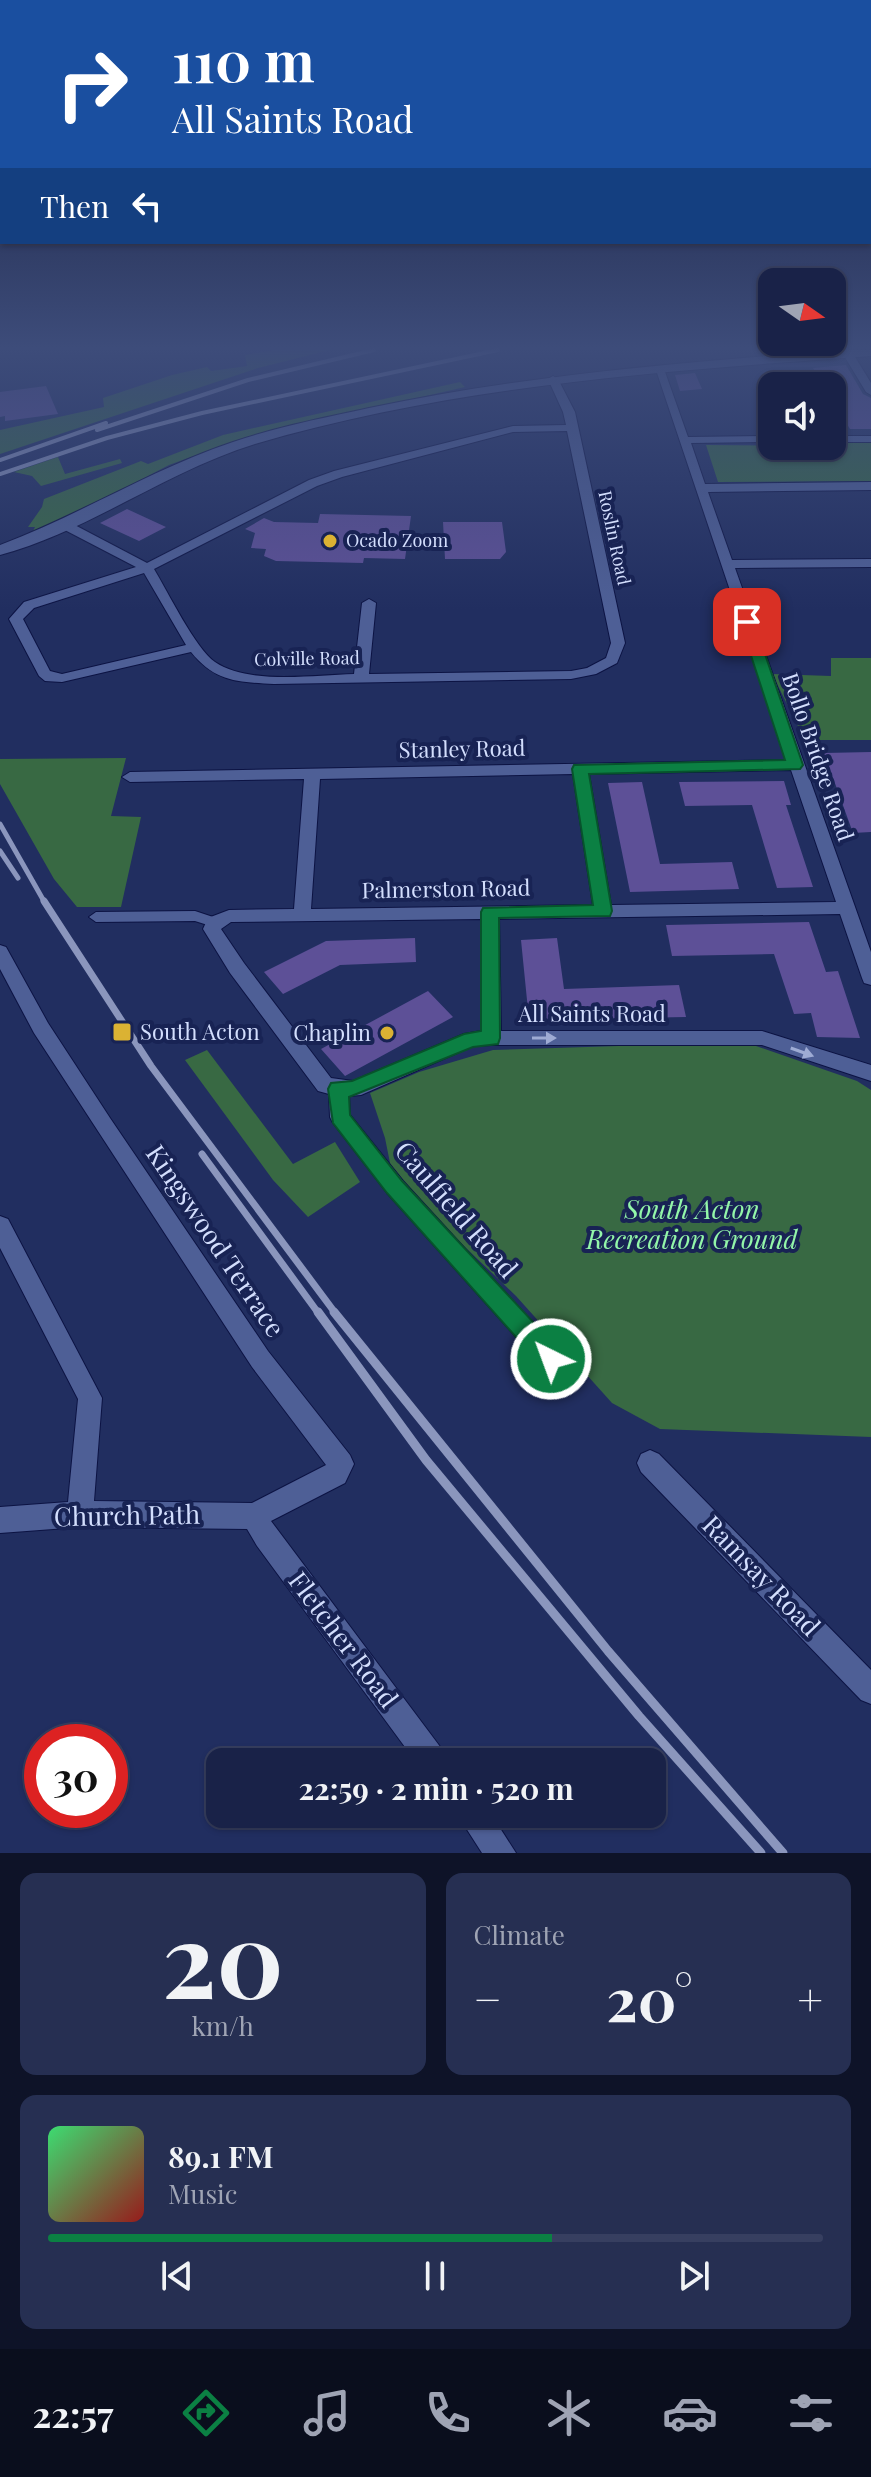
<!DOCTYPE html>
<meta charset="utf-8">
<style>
body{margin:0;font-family:"Playfair Display",serif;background:#262f52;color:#f1f3f6;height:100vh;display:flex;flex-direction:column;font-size:30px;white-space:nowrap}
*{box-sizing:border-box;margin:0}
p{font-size:26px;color:#9fa4b4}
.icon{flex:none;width:44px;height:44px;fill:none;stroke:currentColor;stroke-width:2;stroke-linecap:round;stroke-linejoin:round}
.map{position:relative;height:1853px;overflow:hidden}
.details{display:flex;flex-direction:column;gap:20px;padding:20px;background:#0e1328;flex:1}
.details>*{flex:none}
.banner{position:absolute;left:0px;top:0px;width:872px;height:244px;box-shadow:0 2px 6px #0004,0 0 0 2px #373f60;background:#1a4fa0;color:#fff;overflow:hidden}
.needle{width:52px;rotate:104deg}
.buttons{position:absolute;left:758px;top:268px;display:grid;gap:16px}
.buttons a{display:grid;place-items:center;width:88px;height:88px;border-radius:16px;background:#192248;box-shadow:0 2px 6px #0004,0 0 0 2px #373f60;font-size:40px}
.speed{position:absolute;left:24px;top:1724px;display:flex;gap:16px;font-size:40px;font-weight:700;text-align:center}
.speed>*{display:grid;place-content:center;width:104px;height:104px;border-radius:50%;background:#192248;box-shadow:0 2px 6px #0004,0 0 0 2px #373f60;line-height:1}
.speed .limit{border:12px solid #d22;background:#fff;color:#111}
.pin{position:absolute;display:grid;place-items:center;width:68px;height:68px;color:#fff;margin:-34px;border-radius:16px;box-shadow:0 4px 12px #0006}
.me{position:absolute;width:88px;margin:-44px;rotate:318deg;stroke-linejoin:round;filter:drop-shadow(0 0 6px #0008)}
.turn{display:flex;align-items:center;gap:28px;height:168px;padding:0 40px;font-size:36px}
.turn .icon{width:104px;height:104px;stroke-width:2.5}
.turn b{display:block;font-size:56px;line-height:68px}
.then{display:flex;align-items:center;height:76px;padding:0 40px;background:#0003;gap:16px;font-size:30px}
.big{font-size:60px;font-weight:700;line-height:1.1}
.details .widget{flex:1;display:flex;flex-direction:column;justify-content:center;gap:12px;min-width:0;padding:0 28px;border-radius:16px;background:#262f52}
.details .dial{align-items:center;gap:0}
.dial b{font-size:104px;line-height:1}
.song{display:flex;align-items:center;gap:24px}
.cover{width:96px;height:96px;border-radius:12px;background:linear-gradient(135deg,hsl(140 70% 55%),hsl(0 70% 35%))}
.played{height:8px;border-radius:4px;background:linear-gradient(90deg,#0b8043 65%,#373f60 65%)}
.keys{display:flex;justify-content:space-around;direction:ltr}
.heat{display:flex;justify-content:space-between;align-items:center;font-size:44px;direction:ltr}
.details .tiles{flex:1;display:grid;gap:20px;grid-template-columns:1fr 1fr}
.widget:last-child{grid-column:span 2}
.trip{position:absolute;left:206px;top:1748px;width:460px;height:80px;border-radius:16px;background:#192248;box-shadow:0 2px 6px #0004,0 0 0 2px #373f60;font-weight:700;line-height:80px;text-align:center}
.dock{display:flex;height:128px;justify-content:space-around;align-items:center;background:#0a0e1d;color:#9fa4b4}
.dock .icon{width:56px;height:56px}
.dock .current{color:#0b8043}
.dock b{font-size:36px;color:#f1f3f6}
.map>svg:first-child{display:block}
.green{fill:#386943}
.building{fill:#5d5097}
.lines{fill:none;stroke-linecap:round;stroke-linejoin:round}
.pedestrian-casing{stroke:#0c1343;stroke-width:2}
.minor-casing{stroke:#0c1343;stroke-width:2}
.tertiary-casing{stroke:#0c1343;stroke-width:2}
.pedestrian{fill:#4e5f96;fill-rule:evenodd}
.minor{fill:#4e5f96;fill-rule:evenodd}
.tertiary{fill:#4e5f96;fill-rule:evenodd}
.rail-far3{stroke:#8b96bd;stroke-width:4}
.rail-far2{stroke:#8b96bd;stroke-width:5}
.rail-far1{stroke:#8b96bd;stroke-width:7}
.rail{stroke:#8b96bd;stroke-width:9}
.oneway{fill:#9eabd4}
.route{fill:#0b8043;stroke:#07532c;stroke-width:2}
.poi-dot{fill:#dbb233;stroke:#182354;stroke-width:3}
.labels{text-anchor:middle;stroke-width:8;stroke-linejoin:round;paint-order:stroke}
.far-street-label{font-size:18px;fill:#d3defd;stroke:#182354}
.far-poi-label{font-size:18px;fill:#d3defd;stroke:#182354;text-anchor:start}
.street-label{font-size:22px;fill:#d3defd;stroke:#182354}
.poi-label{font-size:22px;fill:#d3defd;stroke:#182354;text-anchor:start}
.near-street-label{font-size:26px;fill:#d3defd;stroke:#182354}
.near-park-label{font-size:26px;font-style:italic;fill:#93f6a9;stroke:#182354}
</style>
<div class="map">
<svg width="871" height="1853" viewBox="0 0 871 1853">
<rect width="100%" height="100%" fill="#212e60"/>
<path class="green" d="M 274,350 L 330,350 L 258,368 L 0,454 L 0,430 L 104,407 L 103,398 L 172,375 L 207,367 L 211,371 L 247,366 L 245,355 Z
M 460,382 L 465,387 L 246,437 L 169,465 L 40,532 L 32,533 L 35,527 L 28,527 L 42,507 L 44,499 L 141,461 L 148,464 L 223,435 Z
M 832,443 L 871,443 L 871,481 L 718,482 L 706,445 L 832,446 Z
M 58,457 L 65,474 L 120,459 L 122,463 L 41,486 L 32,476 L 14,472 Z
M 831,658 L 871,658 L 871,740 L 805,740 L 772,674 L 831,676 Z
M 126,758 L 111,816 L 141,817 L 121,907 L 77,907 L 54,879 L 0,784 L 0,759 Z
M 618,1046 L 756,1046 L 857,1081 L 871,1090 L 871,1437 L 660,1429 L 612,1403 L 516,1296 L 393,1178 L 385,1138 L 370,1093 L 419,1072 L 493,1050 Z
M 207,1050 L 293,1164 L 335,1142 L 360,1182 L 308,1217 L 273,1180 L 185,1060 Z"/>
<path class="building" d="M 846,365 L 863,394 L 871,398 L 871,429 L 850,429 L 832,400 L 832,386 L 824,386 L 813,368 Z
M 695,373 L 702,389 L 680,391 L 675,375 Z
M 46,386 L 58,414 L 5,421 L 5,416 L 0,417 L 0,392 Z
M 127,509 L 166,527 L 139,541 L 100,523 Z
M 320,514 L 411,516 L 405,559 L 364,558 L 363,563 L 276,561 L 264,556 L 266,549 L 251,548 L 255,533 L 245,529 L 264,518 L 274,522 L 318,523 Z
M 443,522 L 502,522 L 506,552 L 500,559 L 445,559 Z
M 871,752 L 871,832 L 853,833 L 824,753 Z
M 784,781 L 791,805 L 786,805 L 813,887 L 777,888 L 752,805 L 685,806 L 679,782 Z
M 642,782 L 660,864 L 732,862 L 739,889 L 630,892 L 608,783 Z
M 809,922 L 826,972 L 838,971 L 860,1038 L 817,1037 L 811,1013 L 794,1014 L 774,954 L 672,956 L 666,925 Z
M 415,938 L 416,962 L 340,965 L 283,994 L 264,972 L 326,941 Z
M 557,938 L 564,989 L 679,985 L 686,1017 L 529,1020 L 521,940 Z
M 428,991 L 453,1017 L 345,1076 L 321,1049 Z"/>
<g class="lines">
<defs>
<path id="pedestrian" d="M 195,911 L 219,919 L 221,922 L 214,927 L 195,921 L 96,922 L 89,917 L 96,912 Z"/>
<path id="minor" d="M 848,351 L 852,352 L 871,383 L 871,395 L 866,392 L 843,354 Z
M 655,367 L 664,369 L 688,437 L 772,436 L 772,442 L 691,443 L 705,484 L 871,482 L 871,490 L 708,492 L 732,560 L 871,559 L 871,567 L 735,568 L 871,952 L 871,985 L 864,983 L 862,978 L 840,914 L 499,919 L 501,1031 L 762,1031 L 871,1065 L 871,1081 L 762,1045 L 491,1045 L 473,1046 L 361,1095 L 349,1096 L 350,1115 L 403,1181 L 559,1351 L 563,1359 L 559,1367 L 551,1370 L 543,1367 L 387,1193 L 333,1123 L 330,1117 L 329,1094 L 318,1091 L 230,973 L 203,929 L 208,918 L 229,910 L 294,909 L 304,779 L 130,782 L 122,777 L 130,772 L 787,760 ZM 791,770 L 836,902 L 611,905 L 589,774 ZM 573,774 L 593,905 L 311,909 L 320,779 ZM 481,919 L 481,1031 L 464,1034 L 353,1081 L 331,1078 L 244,963 L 221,929 L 231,922 Z
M 553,376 L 558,379 L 575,412 L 625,643 L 617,663 L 596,674 L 571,679 L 274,684 C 238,682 215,682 191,652 L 62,682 L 45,681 L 39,676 L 9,619 L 24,602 L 136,567 L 61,528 L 61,522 L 69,522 L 147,563 L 309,480 L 334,471 L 513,426 L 566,425 L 563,412 L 548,379 ZM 567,431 L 611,643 L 606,658 L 587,668 L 571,671 L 369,674 L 376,603 L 369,599 L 362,603 L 354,674 C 314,675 249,685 215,662 C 195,648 168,592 154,569 L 317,486 L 342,477 L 513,432 ZM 144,573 L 186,645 L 62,674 L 50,671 L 23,619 L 34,608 Z
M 832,436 L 871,436 L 871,442 L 832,442 Z
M 0,945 L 6,947 L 48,1023 L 110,1118 L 268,1351 L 350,1455 L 354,1464 L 345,1483 L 271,1521 L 444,1752 L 449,1762 L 416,1762 L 257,1546 L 247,1529 L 80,1527 L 0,1533 L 0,1507 L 68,1502 L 78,1399 L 0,1248 L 0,1216 L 8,1219 L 102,1398 L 94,1501 L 252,1503 L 326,1465 L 252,1367 L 34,1033 L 0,969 Z
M 650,1450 L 659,1454 L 871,1670 L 871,1704 L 861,1700 L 641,1472 L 637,1463 L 641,1454 Z
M 457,1814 L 491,1814 L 516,1853 L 482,1853 Z"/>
<path id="tertiary" d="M 844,350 L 871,350 L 871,356 C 665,371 455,385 255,444 C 167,471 87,532 0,555 L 0,545 C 80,515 152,469 233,442 C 277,427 323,418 369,408 C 525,375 685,362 844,350 Z"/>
</defs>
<use href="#pedestrian" class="pedestrian-casing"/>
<use href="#minor" class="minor-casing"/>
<use href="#tertiary" class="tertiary-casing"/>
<use href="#pedestrian" class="pedestrian"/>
<use href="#minor" class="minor"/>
<use href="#tertiary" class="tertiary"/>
<path class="rail-far3" d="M 97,430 L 248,380 L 374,350
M 0,460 L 106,423
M 0,474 L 107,438 L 202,413 L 498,350"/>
<path class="rail-far2" d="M 0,824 L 45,903
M 0,851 L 18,878"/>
<path class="rail-far1" d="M 44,901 L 151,1066 L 336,1314
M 202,1154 L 319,1314"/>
<path class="rail" d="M 318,1312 L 426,1460 L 639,1716 L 761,1853
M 334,1312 L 608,1651 L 783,1853"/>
</g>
<defs><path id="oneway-solid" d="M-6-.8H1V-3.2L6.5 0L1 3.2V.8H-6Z" transform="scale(2)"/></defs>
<g class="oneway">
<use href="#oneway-solid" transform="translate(544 1038)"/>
<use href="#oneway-solid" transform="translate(802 1052) rotate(20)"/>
</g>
<linearGradient id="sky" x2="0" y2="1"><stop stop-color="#121935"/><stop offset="0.57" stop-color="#3d4c7a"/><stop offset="1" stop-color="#3d4c7a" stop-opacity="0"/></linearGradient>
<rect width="871" height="610" fill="url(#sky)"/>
<path class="route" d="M 747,618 L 754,622 L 803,765 L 800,769 L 589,774 L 612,911 L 610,916 L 499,918 L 500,1038 L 498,1044 L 473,1047 L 349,1097 L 350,1115 L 402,1181 L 560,1351 L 563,1359 L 560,1367 L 551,1370 L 543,1367 L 387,1193 L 333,1123 L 328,1089 L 331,1083 L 352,1081 L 464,1034 L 481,1031 L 481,912 L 483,908 L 593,905 L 572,769 L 574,765 L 785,760 L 740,622 Z"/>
<g class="poi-dot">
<circle cx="330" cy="541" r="8"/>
<rect x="112" y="1022" width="20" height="20" rx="4"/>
<circle cx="387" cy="1033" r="8"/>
</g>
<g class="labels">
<g class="far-street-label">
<text transform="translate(614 538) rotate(78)" y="6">Roslin Road</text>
<text transform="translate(307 659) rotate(-1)" y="6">Colville Road</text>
</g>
<g class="far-poi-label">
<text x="346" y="547">Ocado Zoom</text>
</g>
<g class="street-label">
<text transform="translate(462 749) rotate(-1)" y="8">Stanley Road</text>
<text transform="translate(818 757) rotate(71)" y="8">Bollo Bridge Road</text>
<text transform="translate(446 889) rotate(-1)" y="8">Palmerston Road</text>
<text x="592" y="1022">All Saints Road</text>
</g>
<g class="poi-label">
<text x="140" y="1040">South Acton</text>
<text x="371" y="1041" text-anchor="end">Chaplin</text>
</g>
<g class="near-street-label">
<text transform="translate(456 1210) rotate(49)" y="9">Caulfield Road</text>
<text transform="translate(215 1241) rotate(56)" y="9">Kingswood Terrace</text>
<text transform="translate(127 1516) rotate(-1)" y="9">Church Path</text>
<text transform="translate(761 1576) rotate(46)" y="9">Ramsay Road</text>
<text transform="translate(343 1640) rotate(53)" y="9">Fletcher Road</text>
</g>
<g class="near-park-label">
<text x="692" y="1219">South Acton<tspan x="692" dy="30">Recreation Ground</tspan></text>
</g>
</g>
</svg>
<div class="buttons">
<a><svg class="needle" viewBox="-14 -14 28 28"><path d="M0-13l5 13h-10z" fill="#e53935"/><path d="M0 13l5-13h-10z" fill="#9fa4b4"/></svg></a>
<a><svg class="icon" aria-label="sound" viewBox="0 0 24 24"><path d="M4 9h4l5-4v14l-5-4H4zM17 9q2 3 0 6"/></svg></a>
</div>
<div class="speed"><div class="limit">30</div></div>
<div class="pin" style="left:747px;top:622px;background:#d93025"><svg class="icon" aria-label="arrive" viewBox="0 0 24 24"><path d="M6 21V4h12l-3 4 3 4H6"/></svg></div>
<svg class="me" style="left:551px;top:1359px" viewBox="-20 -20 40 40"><circle r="17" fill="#0b8043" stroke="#fff" stroke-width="3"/><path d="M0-11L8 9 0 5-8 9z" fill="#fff"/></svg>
<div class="trip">22:59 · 2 min · 520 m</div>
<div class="banner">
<div class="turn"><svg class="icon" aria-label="right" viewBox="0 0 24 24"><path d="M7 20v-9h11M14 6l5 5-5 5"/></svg><div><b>110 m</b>All Saints Road</div></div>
<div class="then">Then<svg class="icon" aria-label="left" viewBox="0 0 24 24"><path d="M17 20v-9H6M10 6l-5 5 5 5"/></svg></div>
</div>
</div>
<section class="details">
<div class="tiles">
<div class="widget dial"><b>20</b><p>km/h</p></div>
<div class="widget"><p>Climate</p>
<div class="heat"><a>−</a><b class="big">20°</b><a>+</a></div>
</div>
<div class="widget">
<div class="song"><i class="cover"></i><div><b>89.1 FM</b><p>Music</p></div></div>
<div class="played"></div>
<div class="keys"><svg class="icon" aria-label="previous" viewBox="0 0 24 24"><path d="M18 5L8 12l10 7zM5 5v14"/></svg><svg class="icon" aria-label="pause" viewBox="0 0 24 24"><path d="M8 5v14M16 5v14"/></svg><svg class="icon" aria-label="next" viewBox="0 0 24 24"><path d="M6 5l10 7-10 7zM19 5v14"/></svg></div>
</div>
</div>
</section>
<nav class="dock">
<b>22:57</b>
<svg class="icon current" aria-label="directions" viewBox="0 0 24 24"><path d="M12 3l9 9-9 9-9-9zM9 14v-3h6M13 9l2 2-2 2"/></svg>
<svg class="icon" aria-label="music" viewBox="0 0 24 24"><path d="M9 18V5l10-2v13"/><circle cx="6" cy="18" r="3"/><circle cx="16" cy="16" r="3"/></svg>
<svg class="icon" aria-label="phone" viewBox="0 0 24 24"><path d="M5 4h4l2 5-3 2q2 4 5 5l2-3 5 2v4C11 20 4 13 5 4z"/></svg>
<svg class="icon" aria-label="climate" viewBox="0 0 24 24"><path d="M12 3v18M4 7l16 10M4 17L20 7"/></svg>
<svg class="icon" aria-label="car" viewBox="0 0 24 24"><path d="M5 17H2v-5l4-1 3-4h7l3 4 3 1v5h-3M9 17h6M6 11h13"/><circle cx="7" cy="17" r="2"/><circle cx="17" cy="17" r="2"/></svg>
<svg class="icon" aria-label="filters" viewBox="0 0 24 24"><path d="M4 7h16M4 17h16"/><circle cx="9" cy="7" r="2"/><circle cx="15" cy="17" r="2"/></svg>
</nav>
